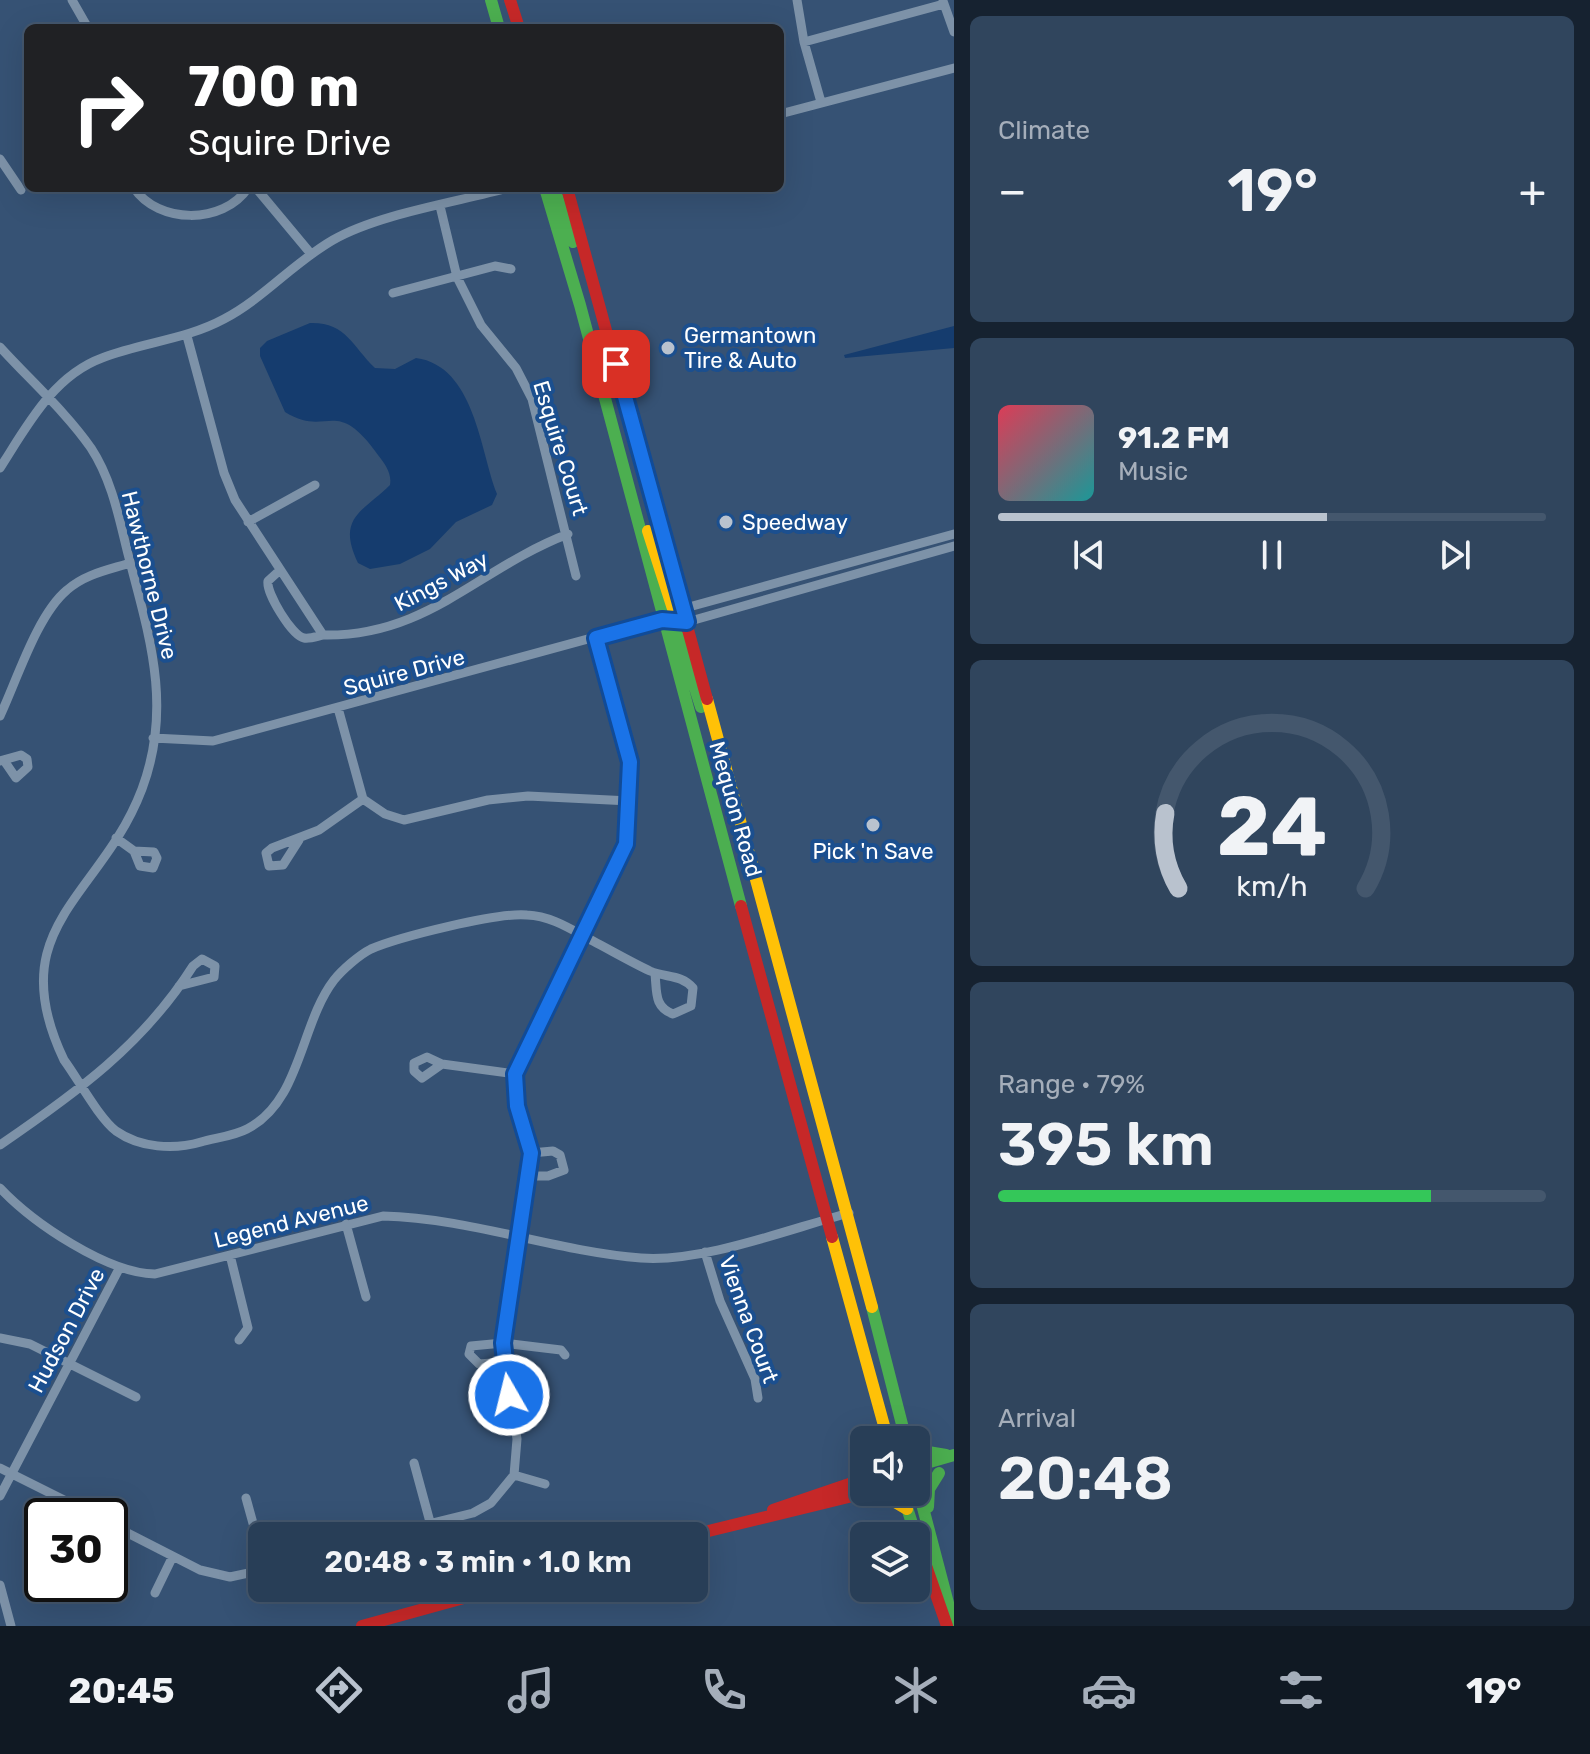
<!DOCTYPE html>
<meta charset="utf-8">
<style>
body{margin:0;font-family:Rubik,sans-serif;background:#30455d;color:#f1f3f6;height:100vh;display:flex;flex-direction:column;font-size:30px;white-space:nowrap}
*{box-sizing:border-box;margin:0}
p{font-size:26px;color:#a5aeba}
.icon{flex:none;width:44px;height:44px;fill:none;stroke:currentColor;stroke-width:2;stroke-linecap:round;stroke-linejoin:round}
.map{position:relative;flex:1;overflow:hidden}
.sheet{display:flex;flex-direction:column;gap:16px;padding:16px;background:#162230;width:636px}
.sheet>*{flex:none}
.guide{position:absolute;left:24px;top:24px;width:760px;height:168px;border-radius:12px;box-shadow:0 8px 32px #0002,0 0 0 2px #44576d;background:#202124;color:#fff;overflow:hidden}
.fabs{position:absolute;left:850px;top:1426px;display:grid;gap:16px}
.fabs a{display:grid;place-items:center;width:80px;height:80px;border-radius:12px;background:#283e57;box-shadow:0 8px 32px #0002,0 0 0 2px #44576d;font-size:40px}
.speed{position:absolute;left:24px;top:1498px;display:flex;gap:16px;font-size:40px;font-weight:700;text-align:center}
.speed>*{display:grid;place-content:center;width:104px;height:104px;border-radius:50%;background:#283e57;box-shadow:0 8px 32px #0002,0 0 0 2px #44576d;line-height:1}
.speed .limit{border:4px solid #111;border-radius:12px;background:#fff;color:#111}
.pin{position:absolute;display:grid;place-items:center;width:68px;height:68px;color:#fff;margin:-34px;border-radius:16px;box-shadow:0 4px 12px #0006}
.me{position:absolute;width:88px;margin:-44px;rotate:352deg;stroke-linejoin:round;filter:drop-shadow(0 0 6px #0008)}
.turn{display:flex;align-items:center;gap:28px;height:168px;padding:0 32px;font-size:36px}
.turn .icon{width:104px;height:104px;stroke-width:2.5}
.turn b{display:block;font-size:56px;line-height:68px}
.big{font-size:60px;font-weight:600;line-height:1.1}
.sheet .widget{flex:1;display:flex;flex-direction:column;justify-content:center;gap:12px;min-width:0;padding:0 28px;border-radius:12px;background:#30455d}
.sheet .dial{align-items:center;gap:0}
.dial svg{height:208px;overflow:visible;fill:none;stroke:#44576d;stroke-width:7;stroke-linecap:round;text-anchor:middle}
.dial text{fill:#f1f3f6;stroke:none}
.song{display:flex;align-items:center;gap:24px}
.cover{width:96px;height:96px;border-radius:12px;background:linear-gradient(135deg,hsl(350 70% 55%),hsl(180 70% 35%))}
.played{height:8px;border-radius:4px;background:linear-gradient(90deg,#b9c2ce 60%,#44576d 60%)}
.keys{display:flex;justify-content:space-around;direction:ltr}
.heat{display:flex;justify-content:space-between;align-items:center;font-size:44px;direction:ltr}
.charge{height:12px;border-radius:6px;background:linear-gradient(90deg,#34c759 79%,#44576d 0)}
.trip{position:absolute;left:248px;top:1522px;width:460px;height:80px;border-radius:12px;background:#283e57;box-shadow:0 8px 32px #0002,0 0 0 2px #44576d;font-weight:600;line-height:80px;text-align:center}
.tabs{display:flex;height:128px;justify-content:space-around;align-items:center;background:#101923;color:#a5aeba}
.tabs .icon{width:56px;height:56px}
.tabs .selected{color:#b9c2ce}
.tabs b{font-size:36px;color:#f1f3f6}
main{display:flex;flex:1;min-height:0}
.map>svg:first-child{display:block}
.water{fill:#153c6e}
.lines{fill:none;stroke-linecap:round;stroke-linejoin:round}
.street{stroke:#7d92a8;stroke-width:9}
.fast{stroke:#4caf50;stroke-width:12}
.slow{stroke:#ffc107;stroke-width:12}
.jam{stroke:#c62828;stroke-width:12}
.route-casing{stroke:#114b97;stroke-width:20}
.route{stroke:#1a73e8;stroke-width:14}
.poi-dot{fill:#b9c2ce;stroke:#1b4f8f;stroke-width:3}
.labels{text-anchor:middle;stroke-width:8;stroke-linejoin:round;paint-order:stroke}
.poi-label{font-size:22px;fill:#fff;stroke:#1b4f8f;text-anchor:start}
.street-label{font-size:22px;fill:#fff;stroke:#1b4f8f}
</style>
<main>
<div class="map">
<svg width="954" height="1626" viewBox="0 0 954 1626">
<rect width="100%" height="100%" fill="#365274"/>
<path class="water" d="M 310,323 C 346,322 352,346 375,368 L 395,369 L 416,358 C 475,366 480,451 497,494 L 492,505 L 456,522 L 430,549 L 400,564 L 370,569 L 358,563 C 336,517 363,512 390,485 C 392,473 385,464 378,455 C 335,394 328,439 285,412 L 260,356 L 260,348 L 267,341 Z
M 954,326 L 954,348 L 845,358 L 844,355 Z"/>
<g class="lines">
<path class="street" d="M 72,0 L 88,28
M 797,0 L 804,42 L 821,102
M 943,1 L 954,32
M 804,42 L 944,4
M 780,114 L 954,68
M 0,159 L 21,190
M 134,188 C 158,224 223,225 248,188
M 256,188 L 311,254
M 440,206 L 457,277 L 481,325 L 516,368 L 532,399 L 576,576
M 393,293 L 495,266 L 511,269
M 187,336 L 224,473 L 235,500 L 323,635 C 427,637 479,568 568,534
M 0,347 C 30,380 66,412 91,448 C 112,480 119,518 128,554 C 149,635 173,706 142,789 C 101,898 0,926 64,1060 C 78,1079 99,1118 116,1131 C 140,1148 174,1150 201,1142 C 215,1138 234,1136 247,1129 C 301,1102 300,1024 334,980 C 342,970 359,955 371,949 C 399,937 498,912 527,915 C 552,916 572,930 593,941 C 612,951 631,962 650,971 C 666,978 681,974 693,988 L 691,1006 L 673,1014 C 654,1007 657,992 655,974
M 0,468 C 27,426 53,376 102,358 C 143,342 185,340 224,319 C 264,298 293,263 333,240 C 378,214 457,202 508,188
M 248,522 L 315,485
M 279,571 L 268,581 C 266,593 292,636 304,638 C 310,639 318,636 323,635
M 678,610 L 954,534
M 662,620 L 687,622 L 954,546
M 338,708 L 363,799 L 385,814 L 404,820 L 488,800 L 528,796 L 630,801
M 0,716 C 17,680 37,615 67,590 C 85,574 108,570 130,563
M 153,738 L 213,741 L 665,618
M 0,761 L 21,755 L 27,759 L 28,767 L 16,778 L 5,762
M 116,838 L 134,851 L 140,866 L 153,868 L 157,858 L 154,852 L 134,851
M 299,840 L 283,865 L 269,866 L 266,853 L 272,848 L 319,830 L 363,799
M 442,1064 L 422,1078 L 414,1071 L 414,1063 L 427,1057 L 442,1064 L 515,1074
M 0,1145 C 76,1093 143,1045 193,966 L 202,959 L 215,966 L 214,977 L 179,986
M 528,1176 L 548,1176 L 564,1170 L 560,1155 L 553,1151 L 531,1153
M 0,1188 C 33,1223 107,1273 155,1274 L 383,1216 C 470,1218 554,1251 641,1258 C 701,1263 789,1229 849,1213
M 346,1224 L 366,1297
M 705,1252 L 720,1301 L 755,1379 L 758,1398
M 230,1255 L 248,1328 L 239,1340
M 0,1338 L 30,1344 L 136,1397
M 504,1362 L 479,1364 L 469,1354 L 471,1346 L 503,1343 L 561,1350 L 565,1355
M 414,1463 L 430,1522
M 0,1468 L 96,1516
M 514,1475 L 545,1484
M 0,1496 L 120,1267
M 246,1498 L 262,1556
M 110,1524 L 200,1570 L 230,1577 L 262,1570
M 380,1536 L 473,1513 L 491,1503 L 514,1475 L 517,1439 L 503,1343 L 531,1153 L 517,1106 L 515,1074 L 529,1039 L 607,889 L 626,844 L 630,801 L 630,762 L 596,638
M 0,1585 L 11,1626
M 155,1593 L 172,1558"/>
<path class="fast" d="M 491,0 L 499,28
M 545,188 L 580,305 L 741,906
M 554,188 L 573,242
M 662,620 L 679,637 L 701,707
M 872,1307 L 906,1440
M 916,1450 L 946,1455
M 916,1466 L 954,1455
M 916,1481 L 954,1626
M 902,1492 L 916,1536
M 928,1507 L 929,1489 L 939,1473"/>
<path class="slow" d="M 648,531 L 673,609 L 685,621
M 707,699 L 872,1307
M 832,1237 L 888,1440
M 861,1494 L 890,1499 L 907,1509"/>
<path class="jam" d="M 510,0 L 519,28
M 567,188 L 707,699
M 741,906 L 832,1237
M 773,1510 L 864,1479
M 688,1536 L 869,1492
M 916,1537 L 947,1626
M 362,1626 L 500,1588"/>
</g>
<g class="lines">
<defs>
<path id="route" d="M 509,1395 L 503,1343 L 531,1153 L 517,1106 L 515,1074 L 626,844 L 630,762 L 596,638 L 662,620 L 687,622 L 616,364"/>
</defs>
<use href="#route" class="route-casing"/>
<use href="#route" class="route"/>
</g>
<g class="poi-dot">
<circle cx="668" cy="348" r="8"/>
<circle cx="726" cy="522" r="8"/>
<circle cx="873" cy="825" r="8"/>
</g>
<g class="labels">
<g class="poi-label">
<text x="684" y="343">Germantown<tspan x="684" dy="25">Tire &amp; Auto</tspan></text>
<text x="742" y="530">Speedway</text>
<text x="873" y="859" text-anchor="middle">Pick 'n Save</text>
</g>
<g class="street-label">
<text transform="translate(561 448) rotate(73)" y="8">Esquire Court</text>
<text transform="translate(150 575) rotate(76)" y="8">Hawthorne Drive</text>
<text transform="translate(441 581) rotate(-28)" y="8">Kings Way</text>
<text transform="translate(404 672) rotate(-15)" y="8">Squire Drive</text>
<text transform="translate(736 809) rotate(74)" y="8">Mequon Road</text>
<text transform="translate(291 1221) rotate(-14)" y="8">Legend Avenue</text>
<text transform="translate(749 1319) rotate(70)" y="8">Vienna Court</text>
<text transform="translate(66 1330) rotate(-62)" y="8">Hudson Drive</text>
</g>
</g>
</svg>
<div class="fabs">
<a><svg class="icon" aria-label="sound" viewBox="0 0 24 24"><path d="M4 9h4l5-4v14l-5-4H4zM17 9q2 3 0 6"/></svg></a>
<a><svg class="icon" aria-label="layers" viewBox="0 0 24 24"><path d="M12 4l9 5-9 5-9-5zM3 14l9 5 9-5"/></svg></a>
</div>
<div class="speed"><div class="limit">30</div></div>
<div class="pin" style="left:616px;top:364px;background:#d93025"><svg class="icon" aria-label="arrive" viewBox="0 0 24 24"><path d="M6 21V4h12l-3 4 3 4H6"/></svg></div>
<svg class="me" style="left:509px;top:1395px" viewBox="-20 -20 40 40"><circle r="17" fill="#1a73e8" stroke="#fff" stroke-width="3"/><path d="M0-11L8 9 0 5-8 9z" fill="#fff"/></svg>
<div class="trip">20:48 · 3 min · 1.0 km</div>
<div class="guide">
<div class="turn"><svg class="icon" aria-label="right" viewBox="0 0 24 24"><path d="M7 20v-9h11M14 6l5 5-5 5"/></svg><div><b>700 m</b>Squire Drive</div></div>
</div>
</div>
<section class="sheet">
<div class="widget"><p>Climate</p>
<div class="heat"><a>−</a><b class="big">19°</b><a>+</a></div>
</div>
<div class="widget">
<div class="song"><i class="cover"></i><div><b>91.2 FM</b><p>Music</p></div></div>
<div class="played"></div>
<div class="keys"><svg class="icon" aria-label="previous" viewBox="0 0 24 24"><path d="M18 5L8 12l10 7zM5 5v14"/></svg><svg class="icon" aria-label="pause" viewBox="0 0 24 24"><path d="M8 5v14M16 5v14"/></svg><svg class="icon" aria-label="next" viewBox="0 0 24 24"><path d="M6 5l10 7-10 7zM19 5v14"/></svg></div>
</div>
<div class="widget dial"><svg viewBox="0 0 100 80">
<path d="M14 69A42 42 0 1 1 86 69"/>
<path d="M14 69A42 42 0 0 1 9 40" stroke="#b9c2ce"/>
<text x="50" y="56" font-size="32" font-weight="700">24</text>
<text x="50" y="72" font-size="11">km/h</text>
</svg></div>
<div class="widget"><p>Range · 79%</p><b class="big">395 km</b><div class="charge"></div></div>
<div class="widget"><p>Arrival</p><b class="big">20:48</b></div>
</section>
</main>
<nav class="tabs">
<b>20:45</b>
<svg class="icon selected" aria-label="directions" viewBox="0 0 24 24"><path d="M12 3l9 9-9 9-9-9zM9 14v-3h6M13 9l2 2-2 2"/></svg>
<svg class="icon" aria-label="music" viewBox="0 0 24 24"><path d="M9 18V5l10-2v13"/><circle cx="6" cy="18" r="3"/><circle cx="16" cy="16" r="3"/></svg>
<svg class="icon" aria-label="phone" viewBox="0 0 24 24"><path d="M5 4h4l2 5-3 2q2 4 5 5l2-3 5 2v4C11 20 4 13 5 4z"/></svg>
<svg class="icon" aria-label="climate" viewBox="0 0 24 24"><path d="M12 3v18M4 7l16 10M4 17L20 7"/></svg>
<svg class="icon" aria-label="car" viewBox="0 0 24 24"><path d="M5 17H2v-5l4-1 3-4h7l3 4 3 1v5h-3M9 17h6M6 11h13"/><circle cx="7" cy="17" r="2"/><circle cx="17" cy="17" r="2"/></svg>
<svg class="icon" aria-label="filters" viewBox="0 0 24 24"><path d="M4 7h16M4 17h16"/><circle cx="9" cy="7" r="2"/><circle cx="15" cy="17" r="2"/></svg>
<b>19°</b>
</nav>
